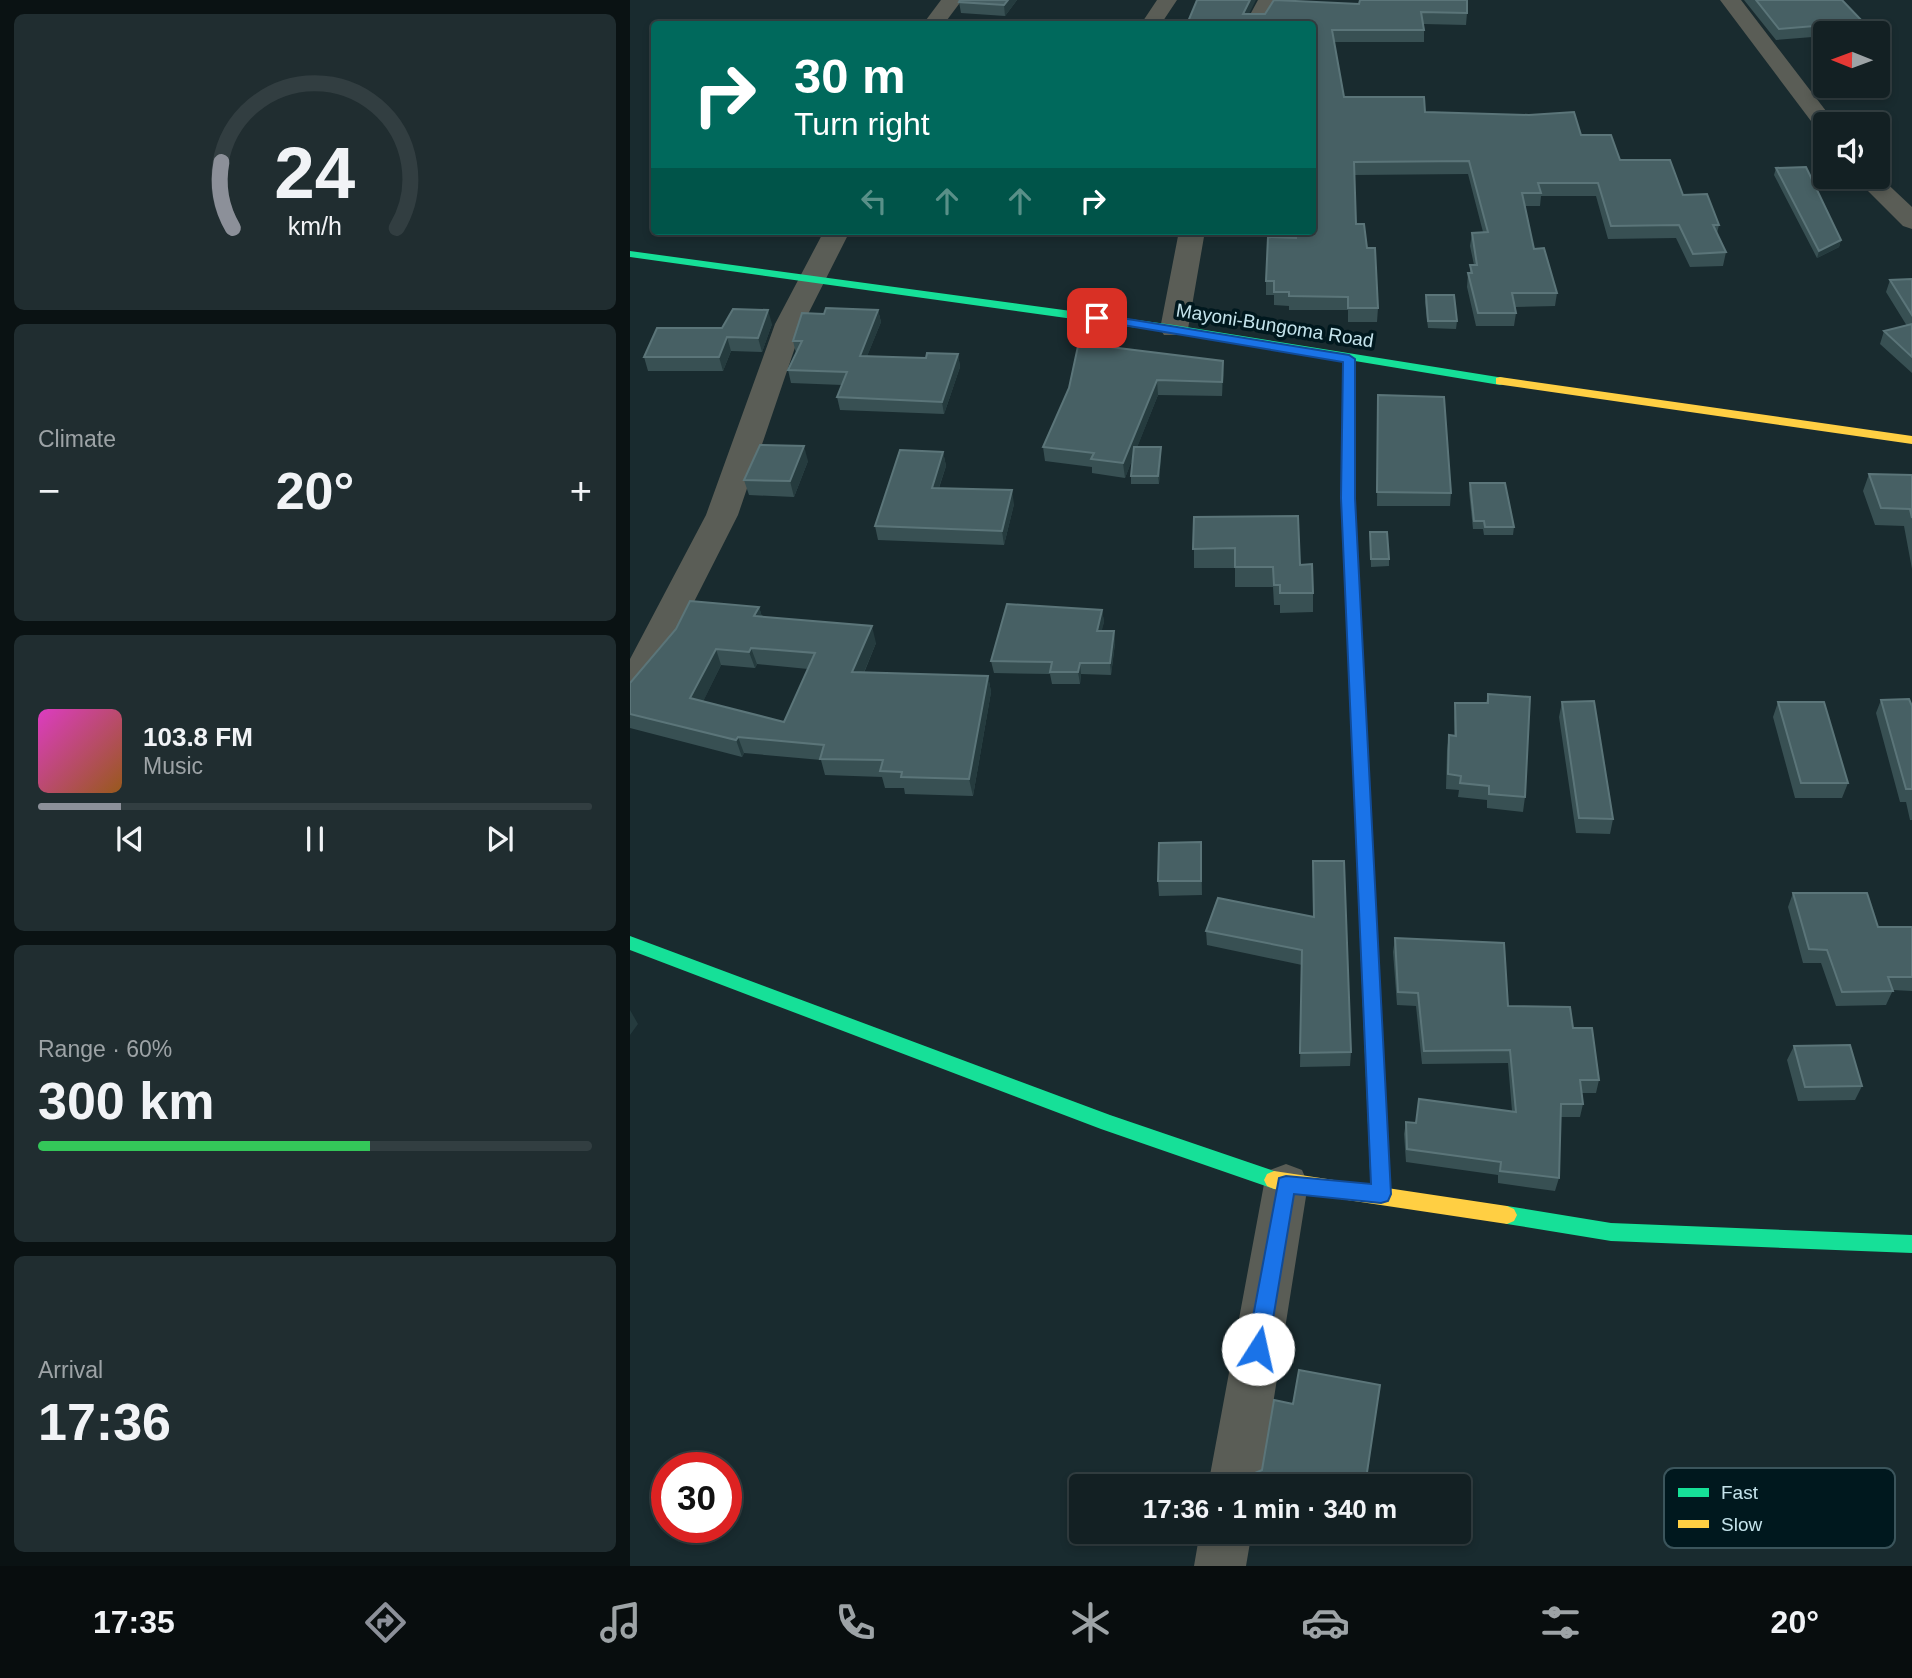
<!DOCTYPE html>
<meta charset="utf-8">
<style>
body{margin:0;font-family:Helvetica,sans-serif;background:#202d30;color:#f1f3f6;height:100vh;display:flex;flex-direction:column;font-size:26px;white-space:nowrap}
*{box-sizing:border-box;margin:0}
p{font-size:23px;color:#9da3a6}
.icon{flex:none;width:38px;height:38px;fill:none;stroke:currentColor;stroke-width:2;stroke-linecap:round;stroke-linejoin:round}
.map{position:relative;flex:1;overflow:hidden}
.drawer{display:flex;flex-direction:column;gap:14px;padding:14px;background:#0a1213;width:630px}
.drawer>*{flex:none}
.top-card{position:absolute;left:21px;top:21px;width:665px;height:214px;border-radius:7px;box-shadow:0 4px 10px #0003,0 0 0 2px #323e41;background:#00695c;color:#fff;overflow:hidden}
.needle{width:46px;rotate:271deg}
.controls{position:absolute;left:1183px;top:21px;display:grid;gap:14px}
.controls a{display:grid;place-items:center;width:77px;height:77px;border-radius:7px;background:#132023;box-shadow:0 4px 10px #0003,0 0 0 2px #323e41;font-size:35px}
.speed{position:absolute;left:21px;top:1452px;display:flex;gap:14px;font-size:35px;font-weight:700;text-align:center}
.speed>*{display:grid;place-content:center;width:91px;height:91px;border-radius:50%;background:#132023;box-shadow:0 4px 10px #0003,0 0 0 2px #323e41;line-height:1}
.speed .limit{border:10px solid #d22;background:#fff;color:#111}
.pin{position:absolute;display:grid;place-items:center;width:60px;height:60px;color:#fff;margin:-30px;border-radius:14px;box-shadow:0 4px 10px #0006}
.me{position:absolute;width:77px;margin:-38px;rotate:10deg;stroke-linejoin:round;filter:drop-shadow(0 0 5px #0008)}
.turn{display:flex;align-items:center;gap:24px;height:147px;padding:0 28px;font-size:32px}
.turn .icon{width:91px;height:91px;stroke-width:2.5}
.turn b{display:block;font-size:49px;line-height:60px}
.lanes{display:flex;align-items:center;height:66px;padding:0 28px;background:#0003;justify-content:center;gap:35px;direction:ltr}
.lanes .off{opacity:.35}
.big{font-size:52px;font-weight:800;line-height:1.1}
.drawer .tile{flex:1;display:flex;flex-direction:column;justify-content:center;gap:10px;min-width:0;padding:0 24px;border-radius:10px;background:#202d30}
.drawer .dial{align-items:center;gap:0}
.dial svg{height:182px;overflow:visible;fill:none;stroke:#323e41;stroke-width:7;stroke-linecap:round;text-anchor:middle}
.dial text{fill:#f1f3f6;stroke:none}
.song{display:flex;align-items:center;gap:21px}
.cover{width:84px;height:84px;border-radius:10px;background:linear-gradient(135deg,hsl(310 70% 55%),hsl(30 70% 35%))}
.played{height:7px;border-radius:4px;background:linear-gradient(90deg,#8c9099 15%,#323e41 15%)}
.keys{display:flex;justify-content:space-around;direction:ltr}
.heat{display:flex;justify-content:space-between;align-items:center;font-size:38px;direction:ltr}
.charge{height:10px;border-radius:5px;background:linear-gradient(90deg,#34c759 60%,#323e41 0)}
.trip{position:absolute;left:439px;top:1474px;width:402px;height:70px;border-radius:7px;background:#132023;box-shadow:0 4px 10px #0003,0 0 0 2px #323e41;font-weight:800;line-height:70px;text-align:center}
.menu{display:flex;height:112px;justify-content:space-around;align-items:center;background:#080d0e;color:#9da3a6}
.menu .icon{width:49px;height:49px}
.menu .active{color:#8c9099}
.menu b{font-size:32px;color:#f1f3f6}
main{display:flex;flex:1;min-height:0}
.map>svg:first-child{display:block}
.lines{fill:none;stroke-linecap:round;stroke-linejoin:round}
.street{fill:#5a5d56;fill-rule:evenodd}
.fast{fill:#16e098;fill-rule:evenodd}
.slow{fill:#ffcf43;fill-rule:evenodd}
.wall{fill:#385053;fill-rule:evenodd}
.shaded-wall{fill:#253b3e}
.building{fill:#476064;stroke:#5b7579;stroke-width:2;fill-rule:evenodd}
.route{fill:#1a73e8;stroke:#114b97;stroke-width:2}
.labels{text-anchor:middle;stroke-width:7;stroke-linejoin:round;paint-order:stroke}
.far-street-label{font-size:19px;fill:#c5e4ec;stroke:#00181e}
.key{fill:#00181e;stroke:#3b555c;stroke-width:2}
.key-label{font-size:19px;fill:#c5e4ec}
</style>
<main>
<section class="drawer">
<div class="tile dial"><svg viewBox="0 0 100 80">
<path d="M14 69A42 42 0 1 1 86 69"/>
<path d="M14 69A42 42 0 0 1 9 40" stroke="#8c9099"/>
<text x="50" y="56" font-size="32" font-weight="700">24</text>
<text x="50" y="72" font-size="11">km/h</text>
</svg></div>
<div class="tile"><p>Climate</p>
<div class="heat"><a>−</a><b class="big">20°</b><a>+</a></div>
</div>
<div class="tile">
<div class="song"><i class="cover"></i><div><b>103.8 FM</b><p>Music</p></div></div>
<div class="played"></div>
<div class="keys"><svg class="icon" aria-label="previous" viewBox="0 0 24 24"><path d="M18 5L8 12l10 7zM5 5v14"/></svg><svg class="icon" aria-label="pause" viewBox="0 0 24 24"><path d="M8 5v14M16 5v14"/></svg><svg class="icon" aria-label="next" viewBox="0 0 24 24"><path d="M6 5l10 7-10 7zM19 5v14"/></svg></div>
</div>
<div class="tile"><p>Range · 60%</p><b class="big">300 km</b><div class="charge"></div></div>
<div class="tile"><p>Arrival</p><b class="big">17:36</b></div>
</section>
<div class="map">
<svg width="1282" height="1566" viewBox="0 0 1282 1566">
<rect width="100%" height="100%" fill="#192b2f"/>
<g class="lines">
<path class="street" d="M 311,0 L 332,0 L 314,24 L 293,24 Z
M 527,0 L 547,0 L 531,24 L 511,24 Z
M 628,0 L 648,0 L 635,24 L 615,24 Z
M 1090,0 L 1111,0 L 1206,124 L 1195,124 L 1195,131 L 1187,129 Z
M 1248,175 L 1282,207 L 1282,229 L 1273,226 L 1224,177 Z
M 194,231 L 220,231 L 173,324 L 108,515 L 30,669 L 12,691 L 0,694 L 0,659 L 76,515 L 145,324 Z
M 549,231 L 575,231 L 558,329 L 554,335 L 534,335 L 530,329 Z
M 656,1164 L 672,1170 L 678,1184 L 630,1486 L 578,1486 L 634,1184 L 640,1170 Z
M 570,1531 L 622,1531 L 616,1566 L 564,1566 Z"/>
<path class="fast" d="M 0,251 L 544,325 L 874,378 L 874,384 L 870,385 L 725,361 L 725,498 L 761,1194 L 758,1200 L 751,1203 L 744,1200 L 741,1194 L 711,498 L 713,360 L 544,333 L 0,257 Z
M 0,936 L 480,1115 L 644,1171 L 651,1174 L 654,1180 L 651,1186 L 644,1189 L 471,1129 L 0,950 Z
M 877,1206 L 981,1223 L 1282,1235 L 1282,1253 L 981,1241 L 877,1224 L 870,1221 L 867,1215 L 870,1209 Z"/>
<path class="slow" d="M 870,377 L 1282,436 L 1282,444 L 866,384 L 866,378 Z
M 644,1171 L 877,1206 L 884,1209 L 887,1215 L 884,1221 L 877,1224 L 644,1189 L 637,1186 L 634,1180 L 637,1174 Z"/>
</g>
<path class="wall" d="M 330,0 L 387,0 L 375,16 L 331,13 L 329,2 Z
M 644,0 L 837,13 L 836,25 L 794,24 L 794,42 L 704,42 L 714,97 L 795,112 L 951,135 L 990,160 L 1053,195 L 1089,225 L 1087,233 L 1096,252 L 1093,266 L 1060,267 L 1046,238 L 978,239 L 966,196 L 911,196 L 910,206 L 895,206 L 904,249 L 927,293 L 925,306 L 885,307 L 886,313 L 884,326 L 846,326 L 837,287 L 838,273 L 840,273 L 840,265 L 844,265 L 840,246 L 842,233 L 853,232 L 838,174 L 724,175 L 726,224 L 737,248 L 748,308 L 747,322 L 718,322 L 718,310 L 659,310 L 659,306 L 644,305 L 644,295 L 636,295 L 636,281 L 665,238 L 665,231 L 682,231 L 682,24 L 557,24 L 619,14 L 635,14 Z
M 1114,0 L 1212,0 L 1233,22 L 1230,33 L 1195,33 L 1195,36 L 1146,40 Z
M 1146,168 L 1211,240 L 1209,247 L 1187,258 L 1144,175 Z
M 1282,279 L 1282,373 L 1250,344 L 1254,331 L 1277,326 L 1256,292 L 1260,280 Z
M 796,295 L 827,321 L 826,329 L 798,328 L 795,302 Z
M 248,310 L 251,322 L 237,356 L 296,358 L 328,354 L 330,367 L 314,414 L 210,410 L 207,397 L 212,385 L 161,383 L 158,370 L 166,353 L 163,341 L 194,314 Z
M 142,324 L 132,352 L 101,351 L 93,371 L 18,371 L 14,357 L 92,328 Z
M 593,361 L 592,396 L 528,395 L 507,447 L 531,447 L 531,455 L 529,484 L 501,484 L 501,476 L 503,457 L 495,478 L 462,473 L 462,467 L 415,461 L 413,447 L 439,388 Z
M 748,395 L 821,493 L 820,506 L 747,506 Z
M 313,452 L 316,466 L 309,488 L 384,504 L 374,545 L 248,540 L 245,526 Z
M 178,461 L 164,497 L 119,495 L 114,480 Z
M 1239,474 L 1282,475 L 1282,569 L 1274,526 L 1245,525 L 1233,491 Z
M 840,483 L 884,527 L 883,535 L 854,535 L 853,529 L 843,529 L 839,491 Z
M 564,517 L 670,565 L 683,593 L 683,612 L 650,613 L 650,605 L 644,605 L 643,587 L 605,587 L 605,568 L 564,568 Z
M 740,532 L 759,559 L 759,566 L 741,567 Z
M 129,607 L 132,617 L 246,643 L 234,673 L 358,676 L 361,692 L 343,796 L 275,794 L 274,788 L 255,788 L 252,777 L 195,775 L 191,760 L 114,753 L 112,757 L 0,728 L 0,683 ZM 127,664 L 178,669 L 154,722 L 73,701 L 91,665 L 125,668 Z
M 472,610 L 474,622 L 471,631 L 484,631 L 485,643 L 481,675 L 451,674 L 450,684 L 422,684 L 420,674 L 364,673 L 361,661 Z
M 858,694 L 895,797 L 893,812 L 857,808 L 857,800 L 828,797 L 829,790 L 816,789 L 817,750 L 819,735 L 824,736 L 824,717 L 825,703 L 856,703 Z
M 1251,700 L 1282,706 L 1282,820 L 1280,820 L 1276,802 L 1270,802 L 1246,713 Z
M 932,702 L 983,819 L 980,834 L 946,833 L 929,717 Z
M 1148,702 L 1218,783 L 1212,798 L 1165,798 L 1143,717 Z
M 571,842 L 572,895 L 529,896 L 528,881 Z
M 683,861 L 721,1052 L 720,1066 L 670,1067 L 672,965 L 577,945 L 576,931 L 683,917 Z
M 1163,893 L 1248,927 L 1282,927 L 1282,991 L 1263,990 L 1256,1005 L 1206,1006 L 1191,963 L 1173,963 L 1158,907 Z
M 765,938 L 878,1006 L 943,1028 L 969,1080 L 966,1093 L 952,1093 L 953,1104 L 950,1117 L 930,1117 L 929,1178 L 925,1191 L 868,1183 L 868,1175 L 776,1162 L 774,1134 L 776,1122 L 786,1123 L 882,1111 L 878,1063 L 792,1064 L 786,1006 L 767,1005 L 763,952 Z
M 1164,1046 L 1232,1086 L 1225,1100 L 1168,1101 L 1157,1060 Z
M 624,1477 L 736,1486 L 624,1486 Z"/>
<path class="shaded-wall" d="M 378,0 L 387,0 L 375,16 L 374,5 Z
M 620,0 L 626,0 L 614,24 L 613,14 Z
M 1211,240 L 1209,247 L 1187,258 L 1189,251 Z
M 138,310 L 142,324 L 132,352 L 128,338 Z
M 248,310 L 251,322 L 232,369 L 230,356 Z
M 97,337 L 101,351 L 93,371 L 89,357 Z
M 328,354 L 330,367 L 314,414 L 312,402 Z
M 593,361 L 594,375 L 592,396 L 592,382 Z
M 527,380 L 528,395 L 495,478 L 493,463 Z
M 174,446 L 178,461 L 164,497 L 160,481 Z
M 531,447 L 531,455 L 529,484 L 528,476 Z
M 313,452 L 316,466 L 304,502 L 302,488 Z
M 382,490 L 384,504 L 374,545 L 372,531 Z
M 129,607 L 134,624 L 124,616 Z
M 472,610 L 474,622 L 469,643 L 467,631 Z
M 242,626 L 246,643 L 227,689 L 222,672 Z
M 484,631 L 485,643 L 481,675 L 480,663 Z
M 121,648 L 127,664 L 125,668 L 119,652 Z
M 86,649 L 91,665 L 67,714 L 60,698 Z
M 450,663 L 451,674 L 450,684 L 448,672 Z
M 358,676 L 361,692 L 343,796 L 339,779 Z
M 108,737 L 114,753 L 112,757 L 106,740 Z
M 0,1010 L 8,1024 L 0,1035 Z"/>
<path class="building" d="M 330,0 L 378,0 L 374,5 L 329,2 Z
M 567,0 L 620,0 L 613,14 L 635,14 L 644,0 L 729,4 L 730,0 L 837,0 L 837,13 L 791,12 L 794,30 L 702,30 L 714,97 L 794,97 L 795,112 L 899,115 L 944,112 L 951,135 L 981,135 L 990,160 L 1040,160 L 1053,195 L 1077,194 L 1089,225 L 1083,225 L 1096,252 L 1063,254 L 1049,225 L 981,226 L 968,183 L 908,183 L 911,193 L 892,193 L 904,249 L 914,248 L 927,293 L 882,293 L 886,313 L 848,313 L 838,273 L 842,273 L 840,265 L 847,265 L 842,233 L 858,232 L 839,161 L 724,162 L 726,224 L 734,224 L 737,248 L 745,248 L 748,308 L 718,308 L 718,297 L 659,296 L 659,292 L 644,292 L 644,281 L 636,281 L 638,237 L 666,238 L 666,231 L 682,231 L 682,24 L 557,24 Z
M 1126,0 L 1212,0 L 1233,22 L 1149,29 Z
M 1176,167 L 1211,240 L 1189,251 L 1146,168 Z
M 1282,279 L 1282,315 L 1260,280 Z
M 796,295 L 824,295 L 827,321 L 798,321 Z
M 196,308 L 248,310 L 230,356 L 296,358 L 297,353 L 328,354 L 312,402 L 207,397 L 217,372 L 158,370 L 172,341 L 163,341 L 172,313 L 194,314 Z
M 103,309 L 138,310 L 128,338 L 97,337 L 89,357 L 14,357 L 27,328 L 92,328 Z
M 1282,324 L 1282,357 L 1254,331 Z
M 448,346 L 480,347 L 593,361 L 592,382 L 527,380 L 493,463 L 461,459 L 464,453 L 413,447 L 439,388 Z
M 748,395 L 814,397 L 821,493 L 747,492 Z
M 130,445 L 174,446 L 160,481 L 114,480 Z
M 504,447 L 531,447 L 528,476 L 501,476 Z
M 270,450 L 313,452 L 302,488 L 382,490 L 372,531 L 245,526 Z
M 1239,474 L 1282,475 L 1282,518 L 1280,509 L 1251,508 Z
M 840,483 L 875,483 L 884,527 L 855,527 L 854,521 L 844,521 Z
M 668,516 L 670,565 L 682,564 L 683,593 L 650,593 L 650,585 L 644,585 L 643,567 L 605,567 L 605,548 L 563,549 L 564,517 Z
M 740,532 L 757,532 L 759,559 L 741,559 Z
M 60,601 L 129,607 L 124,616 L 242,626 L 222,672 L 358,676 L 339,779 L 271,777 L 272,772 L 250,771 L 253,760 L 190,759 L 194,745 L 108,737 L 106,740 L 0,714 L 0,683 L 46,629 ZM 121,648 L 185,653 L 154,722 L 60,698 L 86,649 L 119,652 Z
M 377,604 L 472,610 L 467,631 L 484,631 L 480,663 L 450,663 L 448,672 L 420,672 L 422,662 L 361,661 Z
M 858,694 L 900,697 L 895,797 L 859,794 L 859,786 L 830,783 L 831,776 L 818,774 L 819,735 L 826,736 L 825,703 L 858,703 Z
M 1279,699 L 1282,706 L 1282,790 L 1282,789 L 1276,789 L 1251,700 Z
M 964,701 L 983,819 L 949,818 L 932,702 Z
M 1148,702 L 1194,702 L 1218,783 L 1171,783 Z
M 571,842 L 571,881 L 528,881 L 529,843 Z
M 683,861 L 714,861 L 721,1052 L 670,1053 L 672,950 L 576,931 L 588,898 L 684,917 Z
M 1163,893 L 1237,893 L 1248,927 L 1282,927 L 1282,977 L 1258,977 L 1263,991 L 1212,992 L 1197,950 L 1179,949 Z
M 765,938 L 874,943 L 878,1006 L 940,1007 L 943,1028 L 962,1028 L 969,1080 L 950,1080 L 953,1104 L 931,1104 L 929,1178 L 870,1171 L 871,1162 L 777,1149 L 776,1122 L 786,1123 L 789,1099 L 886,1112 L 880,1050 L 794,1051 L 788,993 L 768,992 Z
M 1220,1045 L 1232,1086 L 1175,1087 L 1164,1046 Z
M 669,1370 L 750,1385 L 735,1486 L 670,1486 L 624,1477 L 625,1473 L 632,1470 L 644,1400 L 663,1404 Z"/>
<path class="route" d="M 467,314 L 719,355 L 725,359 L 725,498 L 761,1194 L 758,1201 L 751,1203 L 664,1194 L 638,1349 L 635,1356 L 628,1359 L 620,1356 L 617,1349 L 649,1178 L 656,1176 L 741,1184 L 711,498 L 713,362 L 463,320 L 461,318 Z"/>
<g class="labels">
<g class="far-street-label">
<text transform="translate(645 325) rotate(9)" y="7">Mayoni-Bungoma Road</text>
</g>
</g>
<rect x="1034" y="1468" width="231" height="80" rx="10" class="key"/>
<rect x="1048" y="1488" width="31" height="9" fill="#16e098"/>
<rect x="1048" y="1520" width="31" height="8" fill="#ffcf43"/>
<g class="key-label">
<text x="1091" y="1499">Fast</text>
<text x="1091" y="1531">Slow</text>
</g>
</svg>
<div class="controls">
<a><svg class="needle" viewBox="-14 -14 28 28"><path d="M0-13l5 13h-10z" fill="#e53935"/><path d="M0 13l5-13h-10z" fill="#9da3a6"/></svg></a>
<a><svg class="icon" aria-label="sound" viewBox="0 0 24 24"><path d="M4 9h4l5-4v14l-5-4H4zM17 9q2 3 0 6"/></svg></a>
</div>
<div class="speed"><div class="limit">30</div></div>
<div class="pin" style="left:467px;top:318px;background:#d93025"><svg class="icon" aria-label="arrive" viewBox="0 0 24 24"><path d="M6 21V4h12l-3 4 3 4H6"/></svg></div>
<svg class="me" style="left:628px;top:1349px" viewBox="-20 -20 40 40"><circle r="19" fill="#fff"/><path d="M0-13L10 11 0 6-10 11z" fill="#1a73e8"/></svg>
<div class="trip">17:36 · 1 min · 340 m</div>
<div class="top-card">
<div class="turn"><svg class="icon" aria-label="right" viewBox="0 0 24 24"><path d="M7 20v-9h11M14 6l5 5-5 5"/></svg><div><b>30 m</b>Turn right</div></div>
<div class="lanes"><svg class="icon off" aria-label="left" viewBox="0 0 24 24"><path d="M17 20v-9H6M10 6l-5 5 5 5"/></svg><svg class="icon off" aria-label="ahead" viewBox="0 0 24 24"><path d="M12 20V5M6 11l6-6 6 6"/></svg><svg class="icon off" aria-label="ahead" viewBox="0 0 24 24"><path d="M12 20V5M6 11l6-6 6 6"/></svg><svg class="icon" aria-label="right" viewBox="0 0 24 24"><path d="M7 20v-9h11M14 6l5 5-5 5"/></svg></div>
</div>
</div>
</main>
<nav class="menu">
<b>17:35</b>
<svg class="icon active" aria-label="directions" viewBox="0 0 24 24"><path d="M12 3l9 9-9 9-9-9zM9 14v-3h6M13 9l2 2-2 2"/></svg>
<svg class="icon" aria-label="music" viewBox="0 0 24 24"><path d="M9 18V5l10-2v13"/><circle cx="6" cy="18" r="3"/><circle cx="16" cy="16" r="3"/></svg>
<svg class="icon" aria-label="phone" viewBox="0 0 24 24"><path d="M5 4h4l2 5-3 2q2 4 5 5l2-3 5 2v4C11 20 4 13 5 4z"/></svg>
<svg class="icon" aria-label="climate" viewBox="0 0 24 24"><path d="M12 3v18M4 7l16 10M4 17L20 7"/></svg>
<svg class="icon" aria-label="car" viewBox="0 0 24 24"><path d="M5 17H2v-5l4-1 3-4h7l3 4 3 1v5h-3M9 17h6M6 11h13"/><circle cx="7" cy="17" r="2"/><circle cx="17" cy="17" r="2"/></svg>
<svg class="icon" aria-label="filters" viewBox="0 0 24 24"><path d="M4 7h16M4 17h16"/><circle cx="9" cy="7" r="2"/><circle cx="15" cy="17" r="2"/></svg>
<b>20°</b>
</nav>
